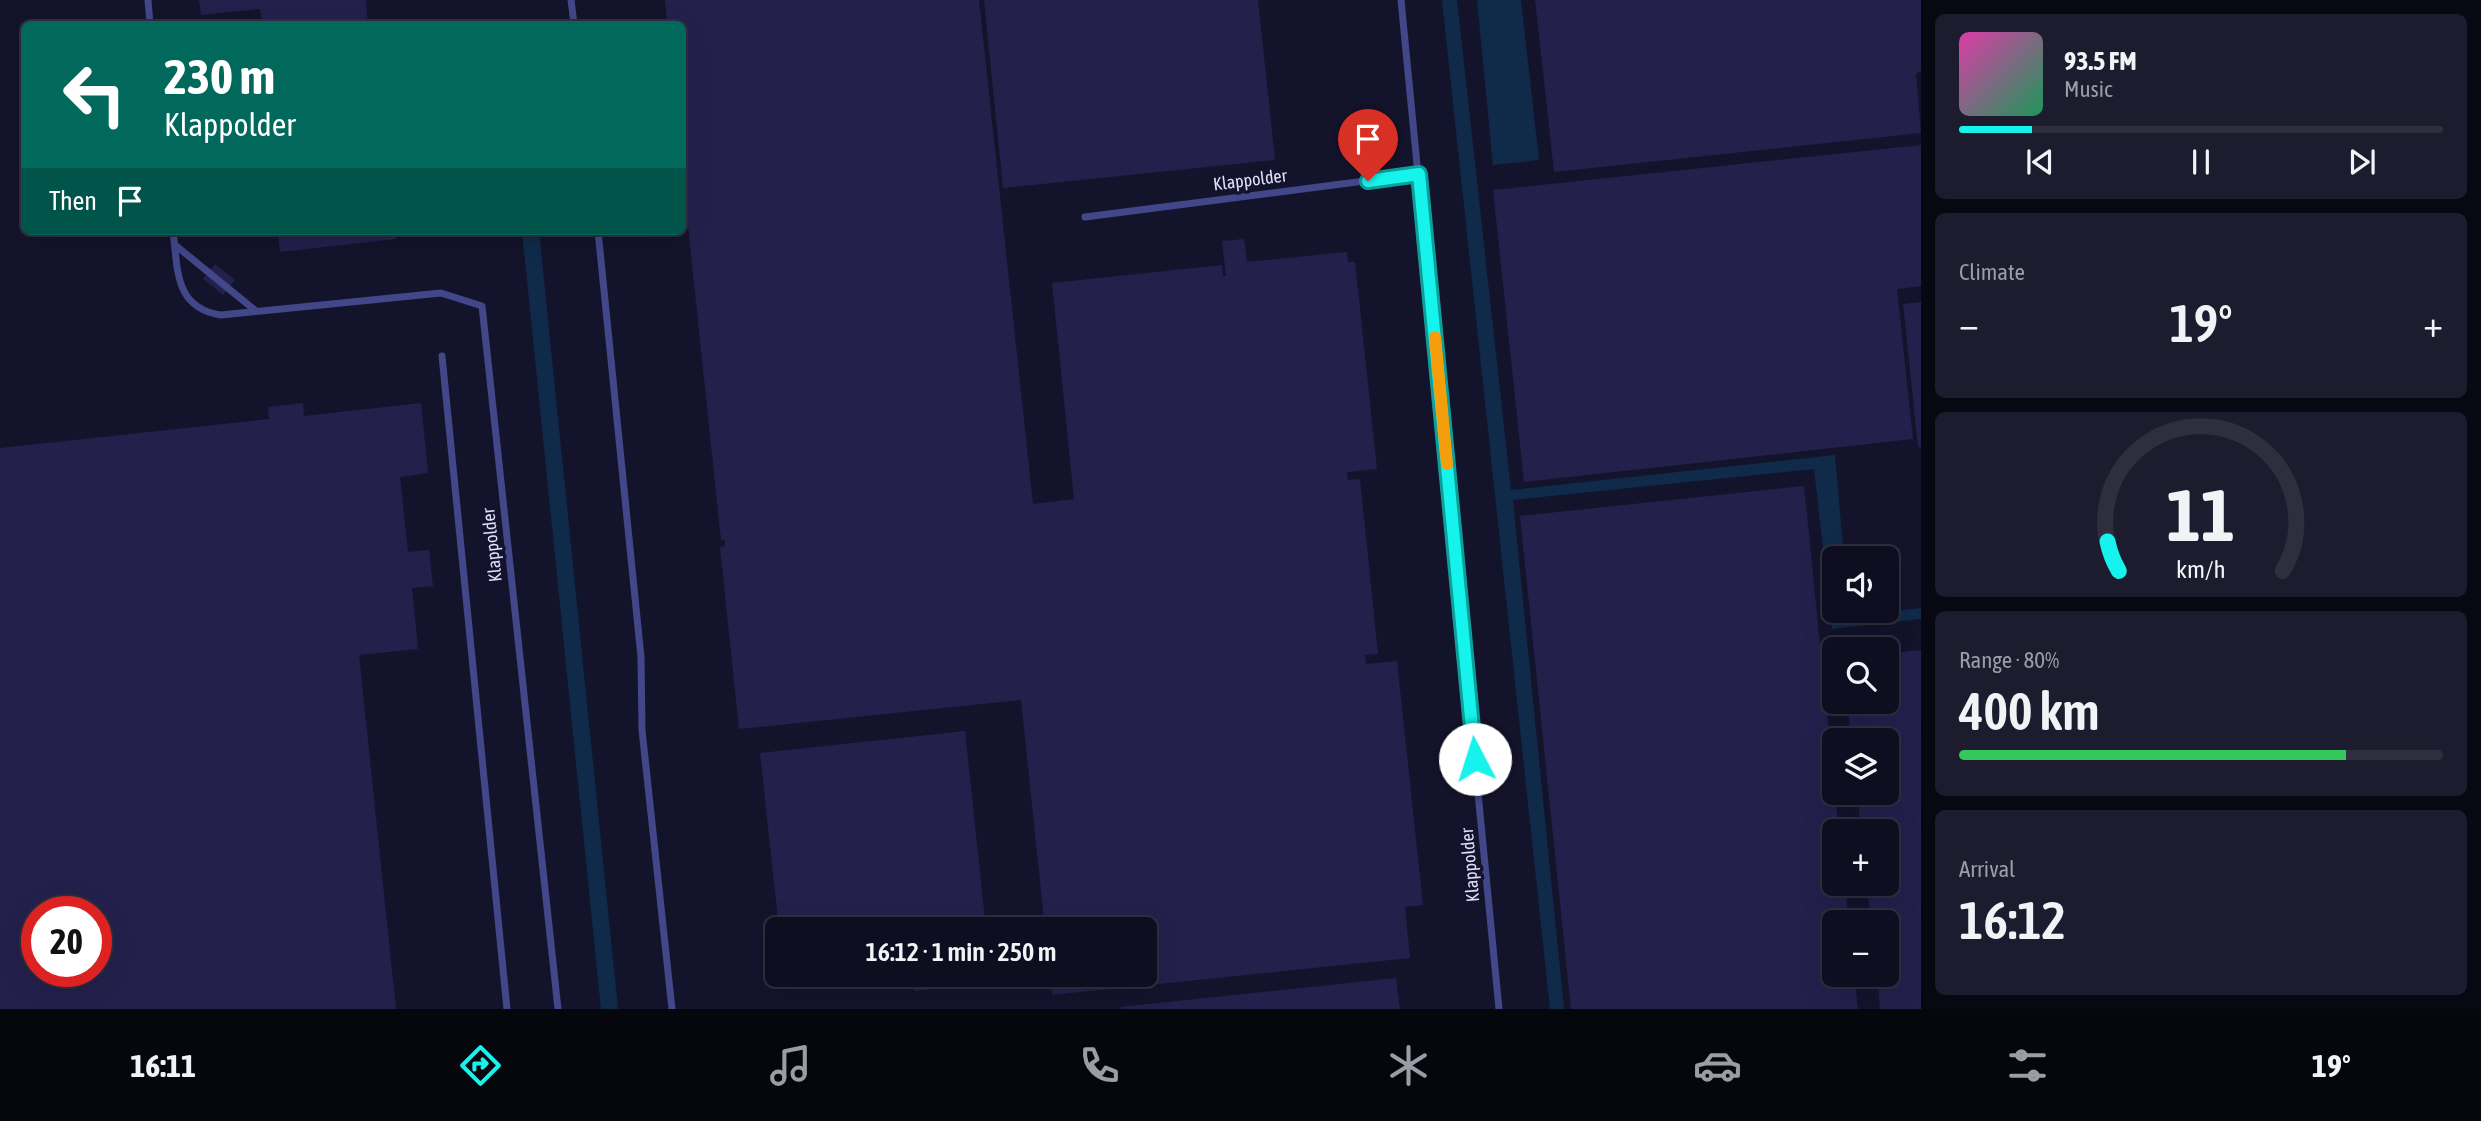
<!DOCTYPE html>
<meta charset="utf-8">
<style>
body{margin:0;font-family:"Asap Condensed",sans-serif;background:#1d1c2e;color:#f1f3f6;height:100vh;display:flex;flex-direction:column;font-size:26px;white-space:nowrap}
*{box-sizing:border-box;margin:0}
p{font-size:23px;color:#9b9ca5}
.icon{flex:none;width:38px;height:38px;fill:none;stroke:currentColor;stroke-width:2;stroke-linecap:round;stroke-linejoin:round}
.map{position:relative;flex:1;overflow:hidden}
.panel{display:flex;flex-direction:column;gap:14px;padding:14px;background:#080812;width:560px}
.panel>*{flex:none}
.banner{position:absolute;left:21px;top:21px;width:665px;height:214px;border-radius:10px;box-shadow:0 7px 28px #0002,0 0 0 2px #2f2e3f;background:#00695c;color:#fff;overflow:hidden}
.fabs{position:absolute;left:1822px;top:546px;display:grid;gap:14px}
.fabs a{display:grid;place-items:center;width:77px;height:77px;border-radius:10px;background:#0f0e21;box-shadow:0 7px 28px #0002,0 0 0 2px #2f2e3f;font-size:35px}
.speed{position:absolute;left:21px;top:896px;display:flex;gap:14px;font-size:35px;font-weight:700;text-align:center}
.speed>*{display:grid;place-content:center;width:91px;height:91px;border-radius:50%;background:#0f0e21;box-shadow:0 7px 28px #0002,0 0 0 2px #2f2e3f;line-height:1}
.speed .limit{border:10px solid #d22;background:#fff;color:#111}
.pin{position:absolute;display:grid;place-items:center;width:60px;height:60px;color:#fff;margin:-72px -30px;border-radius:50% 50% 50% 0;rotate:-45deg;box-shadow:0 0 7px #0007}
.pin .icon{rotate:45deg}
.me{position:absolute;width:77px;margin:-38px;rotate:355deg;stroke-linejoin:round;filter:drop-shadow(0 0 5px #0008)}
.turn{display:flex;align-items:center;gap:24px;height:147px;padding:0 28px;font-size:32px}
.turn .icon{width:91px;height:91px;stroke-width:2.5}
.turn b{display:block;font-size:49px;line-height:60px}
.then{display:flex;align-items:center;height:66px;padding:0 28px;background:#0003;gap:14px;font-size:26px}
.big{font-size:52px;font-weight:600;line-height:1.1}
.panel .tile{flex:1;display:flex;flex-direction:column;justify-content:center;gap:10px;min-width:0;padding:0 24px;border-radius:10px;background:#1d1c2e}
.panel .dial{align-items:center;gap:0}
.dial svg{height:182px;overflow:visible;fill:none;stroke:#2f2e3f;stroke-width:7;stroke-linecap:round;text-anchor:middle}
.dial text{fill:#f1f3f6;stroke:none}
.song{display:flex;align-items:center;gap:21px}
.cover{width:84px;height:84px;border-radius:10px;background:linear-gradient(135deg,hsl(320 70% 55%),hsl(150 70% 35%))}
.played{height:7px;border-radius:4px;background:linear-gradient(90deg,#16f3ec 15%,#2f2e3f 15%)}
.keys{display:flex;justify-content:space-around;direction:ltr}
.heat{display:flex;justify-content:space-between;align-items:center;font-size:38px;direction:ltr}
.charge{height:10px;border-radius:5px;background:linear-gradient(90deg,#34c759 80%,#2f2e3f 0)}
.trip{position:absolute;left:765px;top:917px;width:392px;height:70px;border-radius:10px;background:#0f0e21;box-shadow:0 7px 28px #0002,0 0 0 2px #2f2e3f;font-weight:600;line-height:70px;text-align:center}
.dock{display:flex;height:112px;justify-content:space-around;align-items:center;background:#06060d;color:#9b9ca5}
.dock .icon{width:49px;height:49px}
.dock .active{color:#16f3ec}
.dock b{font-size:32px;color:#f1f3f6}
main{display:flex;flex:1;min-height:0}
.map>svg:first-child{display:block}
.water{fill:#0f2b49}
.building{fill:#23204c;fill-rule:evenodd}
.lines{fill:none;stroke-linecap:round;stroke-linejoin:round}
.lane{stroke:#414788;stroke-width:7}
.route-casing{stroke:#0e9e99;stroke-width:18}
.route{stroke:#16f3ec;stroke-width:12}
.slow{stroke:#f59e0b;stroke-width:12}
.labels{text-anchor:middle;stroke-width:7;stroke-linejoin:round;paint-order:stroke}
.street-label{font-size:18px;fill:#dfe0fd;stroke:#14132c}
</style>
<main>
<div class="map">
<svg width="1921" height="1009" viewBox="0 0 1921 1009">
<rect width="100%" height="100%" fill="#14132c"/>
<path class="water" d="M 1442,0 L 1457,0 L 1511,490 L 1835,455 L 1844,558 L 1834,558 L 1834,611 L 1849,611 L 1850,616 L 1921,608 L 1921,619 L 1832,629 L 1814,469 L 1513,500 L 1564,1009 L 1550,1009 Z
M 1477,0 L 1521,0 L 1539,160 L 1493,165 Z
M 522,231 L 539,231 L 618,1009 L 601,1009 Z"/>
<path class="building" d="M 199,0 L 366,0 L 368,24 L 262,24 L 260,9 L 201,15 Z
M 665,0 L 979,0 L 1033,504 L 1074,499 L 1052,283 L 1222,265 L 1223,276 L 1226,276 L 1222,241 L 1244,239 L 1247,262 L 1347,252 L 1348,262 L 1355,262 L 1377,469 L 1347,472 L 1348,480 L 1360,479 L 1378,654 L 1365,655 L 1366,664 L 1397,661 L 1423,905 L 1405,907 L 1410,958 L 1052,995 L 1050,975 L 1144,975 L 1144,929 L 1045,929 L 1021,700 L 739,729 L 720,547 L 725,546 L 725,540 L 721,540 L 682,169 L 682,24 L 667,24 Z
M 984,0 L 1258,0 L 1275,160 L 1003,188 Z
M 1535,0 L 1921,0 L 1921,71 L 1916,74 L 1921,133 L 1554,172 Z
M 1921,145 L 1921,286 L 1897,289 L 1913,439 L 1524,482 L 1493,190 Z
M 278,231 L 395,231 L 396,239 L 280,252 Z
M 215,264 L 235,280 L 223,295 L 203,279 Z
M 1921,302 L 1921,447 L 1918,447 L 1903,304 Z
M 303,403 L 304,416 L 421,403 L 428,473 L 400,477 L 408,552 L 429,550 L 433,586 L 412,588 L 418,649 L 359,655 L 396,1009 L 0,1009 L 0,448 L 269,419 L 268,407 ZM 37,912 L 96,912 L 96,971 L 37,971 Z
M 1804,486 L 1839,831 L 1834,831 L 1834,884 L 1845,884 L 1849,922 L 1834,922 L 1834,975 L 1854,975 L 1858,1009 L 1571,1009 L 1520,516 Z
M 1921,650 L 1921,1009 L 1880,1009 L 1877,975 L 1886,975 L 1886,922 L 1871,922 L 1867,884 L 1886,884 L 1886,831 L 1861,831 L 1857,793 L 1886,793 L 1886,740 L 1851,740 L 1847,702 L 1886,702 L 1886,654 Z
M 965,731 L 986,929 L 779,929 L 760,753 Z
M 781,975 L 801,975 L 803,987 L 783,989 Z
M 912,975 L 1006,975 L 1006,981 L 914,991 Z
M 1396,978 L 1400,1009 L 1121,1009 L 1120,1007 Z"/>
<g class="lines">
<path class="lane" d="M 148,0 L 150,24
M 571,0 L 574,24
M 1401,0 L 1499,1009
M 1085,217 L 1419,174
M 173,231 C 178,269 174,308 221,315 L 441,293 L 482,306 L 558,1009
M 598,231 L 641,657 L 642,730 L 672,1009
M 175,245 L 256,311
M 442,356 L 507,1009"/>
</g>
<g class="lines">
<defs>
<path id="route" d="M 1368,181 L 1419,174 L 1475,759"/>
</defs>
<use href="#route" class="route-casing"/>
<use href="#route" class="route"/>
<path class="slow" d="M 1435,337 L 1447,464"/>
</g>
<g class="labels">
<g class="street-label">
<text transform="translate(1250 180) rotate(-7)" y="6">Klappolder</text>
<text transform="translate(492 545) rotate(-96)" y="6">Klappolder</text>
<text transform="translate(1470 865) rotate(-95)" y="6">Klappolder</text>
</g>
</g>
</svg>
<div class="fabs">
<a><svg class="icon" aria-label="sound" viewBox="0 0 24 24"><path d="M4 9h4l5-4v14l-5-4H4zM17 9q2 3 0 6"/></svg></a>
<a><svg class="icon" aria-label="search" viewBox="0 0 24 24"><circle cx="10" cy="10" r="6"/><path d="M15 15l6 6"/></svg></a>
<a><svg class="icon" aria-label="layers" viewBox="0 0 24 24"><path d="M12 4l9 5-9 5-9-5zM3 14l9 5 9-5"/></svg></a>
<a>+</a>
<a>−</a>
</div>
<div class="speed"><div class="limit">20</div></div>
<div class="pin" style="left:1368px;top:181px;background:#d93025"><svg class="icon" aria-label="arrive" viewBox="0 0 24 24"><path d="M6 21V4h12l-3 4 3 4H6"/></svg></div>
<svg class="me" style="left:1475px;top:759px" viewBox="-20 -20 40 40"><circle r="19" fill="#fff"/><path d="M0-13L10 11 0 6-10 11z" fill="#16f3ec"/></svg>
<div class="trip">16:12 · 1 min · 250 m</div>
<div class="banner">
<div class="turn"><svg class="icon" aria-label="left" viewBox="0 0 24 24"><path d="M17 20v-9H6M10 6l-5 5 5 5"/></svg><div><b>230 m</b>Klappolder</div></div>
<div class="then">Then<svg class="icon" aria-label="arrive" viewBox="0 0 24 24"><path d="M6 21V4h12l-3 4 3 4H6"/></svg></div>
</div>
</div>
<section class="panel">
<div class="tile">
<div class="song"><i class="cover"></i><div><b>93.5 FM</b><p>Music</p></div></div>
<div class="played"></div>
<div class="keys"><svg class="icon" aria-label="previous" viewBox="0 0 24 24"><path d="M18 5L8 12l10 7zM5 5v14"/></svg><svg class="icon" aria-label="pause" viewBox="0 0 24 24"><path d="M8 5v14M16 5v14"/></svg><svg class="icon" aria-label="next" viewBox="0 0 24 24"><path d="M6 5l10 7-10 7zM19 5v14"/></svg></div>
</div>
<div class="tile"><p>Climate</p>
<div class="heat"><a>−</a><b class="big">19°</b><a>+</a></div>
</div>
<div class="tile dial"><svg viewBox="0 0 100 80">
<path d="M14 69A42 42 0 1 1 86 69"/>
<path d="M14 69A42 42 0 0 1 9 56" stroke="#16f3ec"/>
<text x="50" y="56" font-size="32" font-weight="700">11</text>
<text x="50" y="72" font-size="11">km/h</text>
</svg></div>
<div class="tile"><p>Range · 80%</p><b class="big">400 km</b><div class="charge"></div></div>
<div class="tile"><p>Arrival</p><b class="big">16:12</b></div>
</section>
</main>
<nav class="dock">
<b>16:11</b>
<svg class="icon active" aria-label="directions" viewBox="0 0 24 24"><path d="M12 3l9 9-9 9-9-9zM9 14v-3h6M13 9l2 2-2 2"/></svg>
<svg class="icon" aria-label="music" viewBox="0 0 24 24"><path d="M9 18V5l10-2v13"/><circle cx="6" cy="18" r="3"/><circle cx="16" cy="16" r="3"/></svg>
<svg class="icon" aria-label="phone" viewBox="0 0 24 24"><path d="M5 4h4l2 5-3 2q2 4 5 5l2-3 5 2v4C11 20 4 13 5 4z"/></svg>
<svg class="icon" aria-label="climate" viewBox="0 0 24 24"><path d="M12 3v18M4 7l16 10M4 17L20 7"/></svg>
<svg class="icon" aria-label="car" viewBox="0 0 24 24"><path d="M5 17H2v-5l4-1 3-4h7l3 4 3 1v5h-3M9 17h6M6 11h13"/><circle cx="7" cy="17" r="2"/><circle cx="17" cy="17" r="2"/></svg>
<svg class="icon" aria-label="filters" viewBox="0 0 24 24"><path d="M4 7h16M4 17h16"/><circle cx="9" cy="7" r="2"/><circle cx="15" cy="17" r="2"/></svg>
<b>19°</b>
</nav>
